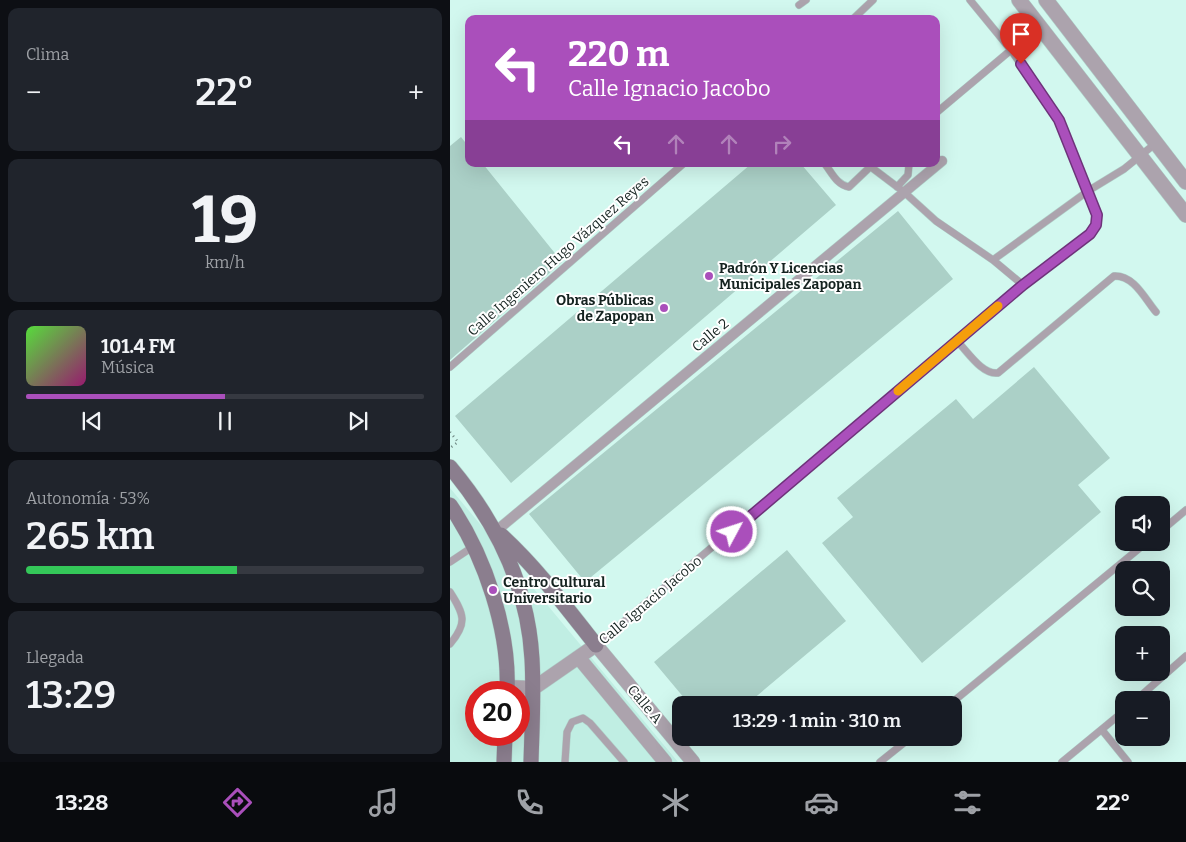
<!DOCTYPE html>
<html lang="es">
<meta charset="utf-8">
<style>
body{margin:0;font-family:Bitter,serif;background:#20242c;color:#f1f3f6;height:100vh;display:flex;flex-direction:column;font-size:19px;white-space:nowrap}
*{box-sizing:border-box;margin:0}
p{font-size:16px;color:#9ea1a6}
.icon{flex:none;width:28px;height:28px;fill:none;stroke:currentColor;stroke-width:2;stroke-linecap:round;stroke-linejoin:round}
.map{position:relative;flex:1;overflow:hidden}
.details{display:flex;flex-direction:column;gap:8px;padding:8px;background:#0d0f14;width:450px}
.details>*{flex:none}
.top-card{position:absolute;left:15px;top:15px;width:475px;height:152px;border-radius:10px;box-shadow:0 5px 20px #0002;background:#aa4fbb;color:#fff;overflow:hidden}
.controls{position:absolute;left:665px;top:496px;display:grid;gap:10px}
.controls a{display:grid;place-items:center;width:55px;height:55px;border-radius:10px;background:#171b24;box-shadow:0 5px 20px #0002;font-size:25px}
.speed{position:absolute;left:15px;top:681px;display:flex;gap:10px;font-size:25px;font-weight:700;text-align:center}
.speed>*{display:grid;place-content:center;width:65px;height:65px;border-radius:50%;background:#171b24;box-shadow:0 5px 20px #0002;line-height:1}
.speed .limit{border:8px solid #d22;background:#fff;color:#111}
.pin{position:absolute;display:grid;place-items:center;width:42px;height:42px;color:#fff;margin:-51px -21px;border-radius:50% 50% 50% 0;rotate:-45deg;box-shadow:0 0 5px #0007}
.pin .icon{rotate:45deg}
.me{position:absolute;width:55px;margin:-28px;rotate:50deg;stroke-linejoin:round;filter:drop-shadow(0 0 4px #0008)}
.turn{display:flex;align-items:center;gap:18px;height:105px;padding:0 20px;font-size:22px}
.turn .icon{width:65px;height:65px;stroke-width:2.5}
.turn b{display:block;font-size:35px;line-height:42px}
.lanes{display:flex;align-items:center;height:48px;padding:0 20px;background:#0003;justify-content:center;gap:25px;direction:ltr}
.lanes .off{opacity:.35}
.big{font-size:38px;font-weight:600;line-height:1.1}
.details .widget{flex:1;display:flex;flex-direction:column;justify-content:center;gap:8px;min-width:0;padding:0 18px;border-radius:10px;background:#20242c}
.details .dial{align-items:center;gap:0}
.dial b{font-size:65px;line-height:1}
.song{display:flex;align-items:center;gap:15px}
.cover{width:60px;height:60px;border-radius:8px;background:linear-gradient(135deg,hsl(110 70% 55%),hsl(320 70% 35%))}
.played{height:5px;border-radius:2px;background:linear-gradient(90deg,#aa4fbb 50%,#363941 50%)}
.keys{display:flex;justify-content:space-around;direction:ltr}
.heat{display:flex;justify-content:space-between;align-items:center;font-size:28px;direction:ltr}
.charge{height:8px;border-radius:4px;background:linear-gradient(90deg,#34c759 53%,#363941 0)}
.trip{position:absolute;left:222px;top:696px;width:290px;height:50px;border-radius:10px;background:#171b24;box-shadow:0 5px 20px #0002;font-weight:600;line-height:50px;text-align:center}
.tab-bar{display:flex;height:80px;justify-content:space-around;align-items:center;background:#090b0e;color:#9ea1a6}
.tab-bar .icon{width:35px;height:35px}
.tab-bar .selected{color:#aa4fbb}
.tab-bar b{font-size:22px;color:#f1f3f6}
main{display:flex;flex:1;min-height:0}
.map>svg:first-child{display:block}
.built{fill:#c0eee3;fill-rule:evenodd}
.building{fill:#abd0c7}
.lines{fill:none;stroke-linecap:round;stroke-linejoin:round}
.service-casing{stroke:#b0d2ca;stroke-width:8}
.pedestrian-casing{stroke:#b0d2ca;stroke-width:11}
.minor-casing{stroke:#b0d2ca;stroke-width:15}
.tertiary-casing{stroke:#b0d2ca;stroke-width:16}
.secondary-casing{stroke:#b0d2ca;stroke-width:16}
.path{stroke:#6c8580;stroke-width:2.5;stroke-dasharray:1 4;stroke-linecap:butt}
.service{stroke:#aca3ad;stroke-width:7}
.pedestrian{stroke:#aca3ad;stroke-width:10}
.minor{stroke:#aca3ad;stroke-width:14}
.tertiary{stroke:#aca3ad;stroke-width:15}
.secondary{stroke:#8b7e8e;stroke-width:15}
.route-casing{stroke:#6e337a;stroke-width:12}
.route{stroke:#aa4fbb;stroke-width:9}
.slow{stroke:#f59e0b;stroke-width:9}
.poi-dot{fill:#aa4fbb;stroke:#fff;stroke-width:2}
.labels{text-anchor:middle;stroke-width:4;stroke-linejoin:round;paint-order:stroke}
.street-label{font-size:14px;fill:#152320;stroke:#fff}
.poi-label{font-size:14px;font-weight:bold;fill:#152320;stroke:#fff;text-anchor:start}
</style>
<main>
<section class="details">
<div class="widget"><p>Clima</p>
<div class="heat"><a>−</a><b class="big">22°</b><a>+</a></div>
</div>
<div class="widget dial"><b>19</b><p>km/h</p></div>
<div class="widget">
<div class="song"><i class="cover"></i><div><b>101.4 FM</b><p>Música</p></div></div>
<div class="played"></div>
<div class="keys"><svg class="icon" aria-label="previous" viewBox="0 0 24 24"><path d="M18 5L8 12l10 7zM5 5v14"/></svg><svg class="icon" aria-label="pause" viewBox="0 0 24 24"><path d="M8 5v14M16 5v14"/></svg><svg class="icon" aria-label="next" viewBox="0 0 24 24"><path d="M6 5l10 7-10 7zM19 5v14"/></svg></div>
</div>
<div class="widget"><p>Autonomía · 53%</p><b class="big">265 km</b><div class="charge"></div></div>
<div class="widget"><p>Llegada</p><b class="big">13:29</b></div>
</section>
<div class="map">
<svg width="736" height="762" viewBox="0 0 736 762">
<rect width="100%" height="100%" fill="#d2f8ef"/>
<path class="built" d="M 0,488 L 228,762 L 0,762 ZM 26,692 L 69,692 L 69,735 L 26,735 Z"/>
<path class="building" d="M 11,137 L 19,147 L 19,164 L 33,164 L 112,262 L 0,360 L 0,146 Z
M 301,164 L 351,164 L 386,205 L 61,483 L 5,416 Z
M 448,211 L 503,279 L 135,582 L 79,514 Z
M 584,367 L 660,458 L 628,485 L 651,512 L 472,663 L 372,543 L 403,517 L 387,498 L 506,399 L 523,419 Z
M 337,550 L 396,621 L 296,705 L 240,705 L 204,662 Z"/>
<g class="lines">
<defs>
<path id="service" d="M 520,0 L 561,50 L 609,120 L 638,191 L 543,260
M 349,5 L 356,0
M 403,19 L 423,0
M 486,113 L 561,50
M 375,164 C 382,173 387,185 399,187 L 420,167
M 417,164 L 454,192 L 486,221 L 543,260 L 573,285
M 447,187 L 458,175 L 459,164
M 507,341 C 518,352 532,375 548,373 L 664,276 C 684,275 695,299 706,312
M 0,367 L 233,164
M 711,531 L 736,510
M 0,562 L 24,546
M 0,592 C 14,614 18,623 0,644
M 146,645 L 573,285 L 640,234 C 652,217 645,209 638,191 L 674,169 L 706,143
M 686,700 L 736,656
M 499,705 L 697,542
M 652,730 L 678,762
M 115,762 L 117,732 L 122,722 L 133,718 L 140,723 L 174,762
M 430,762 L 460,738
M 612,762 L 674,711"/>
<path id="pedestrian" d="M 46,531 L 492,161"/>
<path id="minor" d="M 129,658 L 215,762
M 57,687 L 84,688 L 146,645 L 243,762"/>
<path id="tertiary" d="M 569,0 L 736,215
M 596,0 L 736,182"/>
<path id="secondary" d="M 0,467 C 47,523 78,586 82,659 C 84,694 82,728 81,762
M 0,505 C 35,556 60,631 57,692
M 51,535 C 87,568 116,607 146,645
M 54,762 L 55,735"/>
</defs>
<use href="#service" class="service-casing"/>
<use href="#pedestrian" class="pedestrian-casing"/>
<use href="#minor" class="minor-casing"/>
<use href="#tertiary" class="tertiary-casing"/>
<use href="#secondary" class="secondary-casing"/>
<path class="path" d="M 0,432 L 8,442 L 0,448"/>
<use href="#service" class="service"/>
<use href="#pedestrian" class="pedestrian"/>
<use href="#minor" class="minor"/>
<use href="#tertiary" class="tertiary"/>
<use href="#secondary" class="secondary"/>
</g>
<g class="lines">
<defs>
<path id="route" d="M 282,532 L 573,285 L 640,234 L 646,225 L 647,215 L 609,120 L 571,64"/>
</defs>
<use href="#route" class="route-casing"/>
<use href="#route" class="route"/>
<path class="slow" d="M 448,391 L 548,306"/>
</g>
<g class="poi-dot">
<circle cx="259" cy="276" r="5"/>
<circle cx="214" cy="308" r="5"/>
<circle cx="43" cy="590" r="5"/>
</g>
<g class="labels">
<g class="street-label">
<text transform="translate(108 256) rotate(-41)" y="5">Calle Ingeniero Hugo Vázquez Reyes</text>
<text transform="translate(260 335) rotate(-40)" y="5">Calle 2</text>
<text transform="translate(200 600) rotate(-40)" y="5">Calle Ignacio Jacobo</text>
<text transform="translate(195 704) rotate(50)" y="5">Calle A</text>
</g>
<g class="poi-label">
<text x="269" y="273">Padrón Y Licencias<tspan x="269" dy="16">Municipales Zapopan</tspan></text>
<text x="204" y="305" text-anchor="end">Obras Públicas<tspan x="204" dy="16">de Zapopan</tspan></text>
<text x="53" y="587">Centro Cultural<tspan x="53" dy="16">Universitario</tspan></text>
</g>
</g>
</svg>
<div class="controls">
<a><svg class="icon" aria-label="sound" viewBox="0 0 24 24"><path d="M4 9h4l5-4v14l-5-4H4zM17 9q2 3 0 6"/></svg></a>
<a><svg class="icon" aria-label="search" viewBox="0 0 24 24"><circle cx="10" cy="10" r="6"/><path d="M15 15l6 6"/></svg></a>
<a>+</a>
<a>−</a>
</div>
<div class="speed"><div class="limit">20</div></div>
<div class="pin" style="left:571px;top:64px;background:#d93025"><svg class="icon" aria-label="arrive" viewBox="0 0 24 24"><path d="M6 21V4h12l-3 4 3 4H6"/></svg></div>
<svg class="me" style="left:282px;top:532px" viewBox="-20 -20 40 40"><circle r="17" fill="#aa4fbb" stroke="#fff" stroke-width="3"/><path d="M0-11L8 9 0 5-8 9z" fill="#fff"/></svg>
<div class="trip">13:29 · 1 min · 310 m</div>
<div class="top-card">
<div class="turn"><svg class="icon" aria-label="left" viewBox="0 0 24 24"><path d="M17 20v-9H6M10 6l-5 5 5 5"/></svg><div><b>220 m</b>Calle Ignacio Jacobo</div></div>
<div class="lanes"><svg class="icon" aria-label="left" viewBox="0 0 24 24"><path d="M17 20v-9H6M10 6l-5 5 5 5"/></svg><svg class="icon off" aria-label="ahead" viewBox="0 0 24 24"><path d="M12 20V5M6 11l6-6 6 6"/></svg><svg class="icon off" aria-label="ahead" viewBox="0 0 24 24"><path d="M12 20V5M6 11l6-6 6 6"/></svg><svg class="icon off" aria-label="right" viewBox="0 0 24 24"><path d="M7 20v-9h11M14 6l5 5-5 5"/></svg></div>
</div>
</div>
</main>
<nav class="tab-bar">
<b>13:28</b>
<svg class="icon selected" aria-label="directions" viewBox="0 0 24 24"><path d="M12 3l9 9-9 9-9-9zM9 14v-3h6M13 9l2 2-2 2"/></svg>
<svg class="icon" aria-label="music" viewBox="0 0 24 24"><path d="M9 18V5l10-2v13"/><circle cx="6" cy="18" r="3"/><circle cx="16" cy="16" r="3"/></svg>
<svg class="icon" aria-label="phone" viewBox="0 0 24 24"><path d="M5 4h4l2 5-3 2q2 4 5 5l2-3 5 2v4C11 20 4 13 5 4z"/></svg>
<svg class="icon" aria-label="climate" viewBox="0 0 24 24"><path d="M12 3v18M4 7l16 10M4 17L20 7"/></svg>
<svg class="icon" aria-label="car" viewBox="0 0 24 24"><path d="M5 17H2v-5l4-1 3-4h7l3 4 3 1v5h-3M9 17h6M6 11h13"/><circle cx="7" cy="17" r="2"/><circle cx="17" cy="17" r="2"/></svg>
<svg class="icon" aria-label="filters" viewBox="0 0 24 24"><path d="M4 7h16M4 17h16"/><circle cx="9" cy="7" r="2"/><circle cx="15" cy="17" r="2"/></svg>
<b>22°</b>
</nav>
